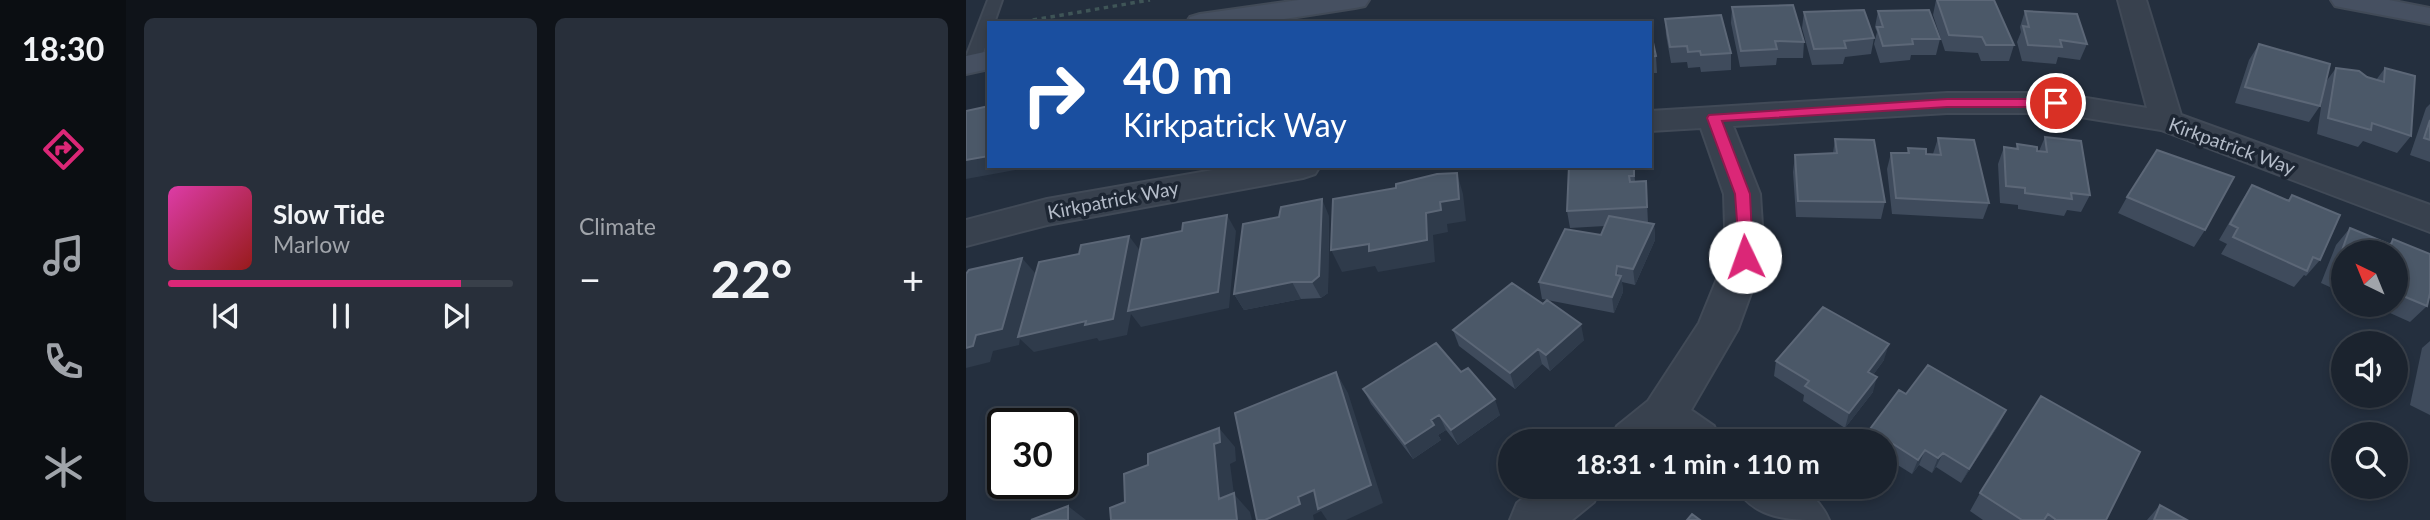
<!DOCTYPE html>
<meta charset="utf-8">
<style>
body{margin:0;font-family:Lato,sans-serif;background:#282f3a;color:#f1f3f6;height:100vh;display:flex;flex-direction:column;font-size:26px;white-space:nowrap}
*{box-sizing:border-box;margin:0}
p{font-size:23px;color:#a0a4aa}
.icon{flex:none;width:38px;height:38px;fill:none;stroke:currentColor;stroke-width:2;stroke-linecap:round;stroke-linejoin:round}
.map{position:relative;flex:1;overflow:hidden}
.details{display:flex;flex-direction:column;gap:18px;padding:18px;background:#0f1319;width:840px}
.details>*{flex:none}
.banner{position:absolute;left:21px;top:21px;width:665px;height:147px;border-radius:0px;box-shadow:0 4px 10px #0003,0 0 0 2px #39404a;background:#1a4fa0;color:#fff;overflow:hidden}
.needle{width:46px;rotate:317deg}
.buttons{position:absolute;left:1365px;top:240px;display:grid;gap:14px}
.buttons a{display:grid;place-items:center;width:77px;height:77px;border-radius:50%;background:#1b232e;box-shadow:0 4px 10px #0003,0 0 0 2px #39404a;font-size:35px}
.speed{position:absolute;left:21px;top:408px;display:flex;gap:14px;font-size:35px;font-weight:700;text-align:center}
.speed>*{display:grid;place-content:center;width:91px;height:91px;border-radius:50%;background:#1b232e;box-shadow:0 4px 10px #0003,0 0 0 2px #39404a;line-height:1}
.speed .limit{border:4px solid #111;border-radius:10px;background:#fff;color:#111}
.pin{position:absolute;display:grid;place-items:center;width:60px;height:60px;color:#fff;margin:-30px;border:4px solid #fff;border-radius:50%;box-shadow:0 2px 7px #0007}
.me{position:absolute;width:77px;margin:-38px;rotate:357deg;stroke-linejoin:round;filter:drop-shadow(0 0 5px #0008)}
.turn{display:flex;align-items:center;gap:24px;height:147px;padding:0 21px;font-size:32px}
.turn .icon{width:91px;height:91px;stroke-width:2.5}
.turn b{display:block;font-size:49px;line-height:60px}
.big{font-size:52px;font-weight:700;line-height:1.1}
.details .widget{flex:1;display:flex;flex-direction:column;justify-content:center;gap:10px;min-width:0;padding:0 24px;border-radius:10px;background:#282f3a}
.song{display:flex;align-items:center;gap:21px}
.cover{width:84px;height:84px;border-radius:10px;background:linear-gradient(135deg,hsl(320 70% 55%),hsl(0 70% 35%))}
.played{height:7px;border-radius:4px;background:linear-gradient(90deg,#db2777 85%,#39404a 85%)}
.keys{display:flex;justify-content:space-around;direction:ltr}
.heat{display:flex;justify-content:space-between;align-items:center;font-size:38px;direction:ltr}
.details .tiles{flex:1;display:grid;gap:18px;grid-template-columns:repeat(2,1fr)}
.trip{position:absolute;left:532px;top:429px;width:399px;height:70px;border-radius:35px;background:#1b232e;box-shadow:0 4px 10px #0003,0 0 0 2px #39404a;font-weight:700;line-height:70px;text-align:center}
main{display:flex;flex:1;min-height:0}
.dock{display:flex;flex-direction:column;width:126px;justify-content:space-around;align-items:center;background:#0b0e12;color:#a0a4aa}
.dock .icon{width:49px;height:49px}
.dock .current{color:#db2777}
.dock b{font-size:32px;color:#f1f3f6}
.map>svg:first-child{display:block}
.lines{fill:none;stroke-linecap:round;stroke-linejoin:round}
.lane-casing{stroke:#414a57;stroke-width:4}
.street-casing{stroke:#414a57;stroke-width:4}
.secondary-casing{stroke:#414a57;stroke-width:4}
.path{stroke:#3f5557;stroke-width:3.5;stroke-dasharray:4.5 4.5;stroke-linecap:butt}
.lane{fill:#38414e;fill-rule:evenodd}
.street{fill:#38414e;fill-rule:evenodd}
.secondary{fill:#465061;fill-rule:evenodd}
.wall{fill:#3f4b5c}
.shaded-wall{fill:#2f3b4b}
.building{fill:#4b5868;stroke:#5c6777;stroke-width:2}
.route{fill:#db2777;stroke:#8e194d;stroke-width:2}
.labels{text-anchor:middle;stroke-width:7;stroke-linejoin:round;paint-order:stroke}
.street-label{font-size:19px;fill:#b4bcc9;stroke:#1d2633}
</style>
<main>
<nav class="dock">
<b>18:30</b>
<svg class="icon current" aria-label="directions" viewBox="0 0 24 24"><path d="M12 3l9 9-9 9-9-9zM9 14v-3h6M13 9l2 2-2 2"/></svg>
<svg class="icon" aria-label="music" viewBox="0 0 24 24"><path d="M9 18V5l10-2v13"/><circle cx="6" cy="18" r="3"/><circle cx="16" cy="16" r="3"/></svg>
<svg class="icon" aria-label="phone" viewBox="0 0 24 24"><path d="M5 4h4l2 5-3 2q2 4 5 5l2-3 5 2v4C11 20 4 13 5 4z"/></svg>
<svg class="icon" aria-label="climate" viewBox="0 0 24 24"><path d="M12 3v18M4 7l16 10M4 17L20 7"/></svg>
</nav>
<section class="details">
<div class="tiles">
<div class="widget">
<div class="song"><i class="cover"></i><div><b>Slow Tide</b><p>Marlow</p></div></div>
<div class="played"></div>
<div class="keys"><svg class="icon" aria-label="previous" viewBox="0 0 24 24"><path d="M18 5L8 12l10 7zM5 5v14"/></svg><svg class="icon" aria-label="pause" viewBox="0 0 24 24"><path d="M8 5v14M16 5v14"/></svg><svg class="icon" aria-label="next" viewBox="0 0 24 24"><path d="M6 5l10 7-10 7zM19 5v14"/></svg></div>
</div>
<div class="widget"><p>Climate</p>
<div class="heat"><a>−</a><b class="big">22°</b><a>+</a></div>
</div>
</div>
</section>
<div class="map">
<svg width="1464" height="520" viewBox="0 0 1464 520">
<rect width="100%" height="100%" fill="#242f3e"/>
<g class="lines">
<defs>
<path id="lane" d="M 22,0 L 36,0 L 28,23 L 23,23 L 23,36 L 13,64 L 10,67 L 0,67 L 0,57 Z"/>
<path id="street" d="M 1152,0 L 1180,0 L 1215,115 L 1464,205 L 1464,232 L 1195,130 L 1090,113 L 981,113 L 767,126 L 794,194 L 798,257 L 772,329 L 725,410 L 748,426 L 755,441 L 644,441 L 651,426 L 682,401 L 733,323 L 760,257 L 758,194 L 735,128 L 684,131 L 684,111 L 981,93 L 1090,93 L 1181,108 Z
M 270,166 L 354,166 L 349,174 L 337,178 L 81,225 L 0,246 L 0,220 L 81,199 Z
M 573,486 L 635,486 L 628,502 L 606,520 L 544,520 L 551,503 Z
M 769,486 C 809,486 844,477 863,520 C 822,520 789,520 769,486 Z"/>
<path id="secondary" d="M 333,0 L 403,0 L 399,6 L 389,8 L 293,23 L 220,23 L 224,17 L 234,14 Z
M 1365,0 L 1423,0 L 1464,8 L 1464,24 L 1379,8 L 1369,6 Z
M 23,51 L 23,69 L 0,74 L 0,56 Z"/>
</defs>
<use href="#lane" class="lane-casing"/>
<use href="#street" class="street-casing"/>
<use href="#secondary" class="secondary-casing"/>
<path class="path" d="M 49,23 L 184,0"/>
<use href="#lane" class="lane"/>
<use href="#street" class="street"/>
<use href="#secondary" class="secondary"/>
</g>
<path class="wall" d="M 970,0 L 1048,45 L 1043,61 L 1015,61 L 1012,53 L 979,51 L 967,15 Z
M 766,7 L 838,42 L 837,58 L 811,58 L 810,65 L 774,67 L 765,23 Z
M 912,11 L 974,39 L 970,55 L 945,55 L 944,60 L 914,63 L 908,44 L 911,32 L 909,27 Z
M 1059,11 L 1121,44 L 1114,60 L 1092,57 L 1090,64 L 1056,61 L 1051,42 L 1055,32 L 1054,27 Z
M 838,12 L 908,38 L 905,54 L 879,57 L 877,64 L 846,65 L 836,28 Z
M 699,19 L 765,53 L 765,70 L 735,72 L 734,67 L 722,68 L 721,62 L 705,63 L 700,35 Z
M 684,29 L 690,56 L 691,73 L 684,73 Z
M 1293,44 L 1359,83 L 1370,68 L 1410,80 L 1419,68 L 1445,136 L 1431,153 L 1397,141 L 1392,147 L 1351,134 L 1357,94 L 1354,106 L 1343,122 L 1269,103 L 1283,60 Z
M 1464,104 L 1464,162 L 1444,155 L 1460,108 Z
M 1079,137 L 1124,195 L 1115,212 L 1101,210 L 1098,216 L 1052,209 L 1052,205 L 1034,203 L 1032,164 L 1038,147 L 1050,149 L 1051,144 L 1073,151 Z
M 972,138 L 1023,203 L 1017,219 L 926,214 L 921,169 L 925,153 L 941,153 L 942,148 L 960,154 L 967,154 Z
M 869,139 L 919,202 L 915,219 L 830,217 L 827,172 L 829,155 L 867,153 Z
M 668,166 L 669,182 L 680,181 L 682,223 L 688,224 L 689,240 L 669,285 L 656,282 L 657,292 L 648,313 L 576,299 L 573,282 L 635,235 L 639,226 L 604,228 L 601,211 Z
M 1286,185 L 1322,200 L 1326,195 L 1354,260 L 1340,276 L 1338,275 L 1328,287 L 1255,254 L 1261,244 L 1253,240 L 1275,202 Z
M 1161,197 L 1239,230 L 1228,247 L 1152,213 Z
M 363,216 L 362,293 L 355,298 L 335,299 L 278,310 L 268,294 L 313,217 Z
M 1384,228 L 1423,244 L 1427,239 L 1461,306 L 1444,322 L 1404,304 L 1430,304 L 1430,252 L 1377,252 L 1377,293 L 1355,283 L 1370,245 Z
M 577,304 L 618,340 L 584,371 L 576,364 L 549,389 L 493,346 L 487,330 Z
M 1464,341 L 1464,415 L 1444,405 L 1456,348 Z
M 918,360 L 907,375 L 907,392 L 879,428 L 837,401 L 838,395 L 808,376 L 810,361 Z
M 495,372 L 534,415 L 492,445 L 480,430 L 472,435 L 475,440 L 447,459 L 405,404 L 397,389 Z
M 940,394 L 1040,410 L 1032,426 L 995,483 L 970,467 L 966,473 L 953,465 L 946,474 L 919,457 L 919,441 L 900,441 L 904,429 Z
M 1014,493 L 1140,520 L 1017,520 L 1004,511 Z
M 1194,505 L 1221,520 L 1181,520 Z"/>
<path class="shaded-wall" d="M 23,156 L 23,166 L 71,166 L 0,179 L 0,160 Z
M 491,173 L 497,194 L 500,221 L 481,224 L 482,232 L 467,235 L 469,262 L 412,272 L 409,266 L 376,272 L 365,250 L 460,213 L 474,202 Z
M 356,199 L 363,216 L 362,293 L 355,298 L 346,282 Z
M 261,215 L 270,231 L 263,308 L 175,327 L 165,314 L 161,335 L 133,341 L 131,338 L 68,352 L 54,339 L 53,345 L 27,351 L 24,362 L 0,368 L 0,348 L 10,335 L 56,258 L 70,274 L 163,236 L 175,252 Z
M 688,224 L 689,240 L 669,285 L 667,269 Z
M 651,266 L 653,282 L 655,276 L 657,292 L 648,313 L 646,297 L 650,275 Z
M 326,282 L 335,299 L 278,310 L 268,294 Z
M 615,324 L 618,340 L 584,371 L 580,355 Z
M 923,344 L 918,360 L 898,387 L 902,372 Z
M 572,349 L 576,364 L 549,389 L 544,373 Z
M 370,372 L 382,393 L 417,503 L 380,520 L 361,520 L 355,511 L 347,515 L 348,520 L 299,520 L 332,497 Z
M 911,377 L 907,392 L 879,428 L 883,413 Z
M 529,399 L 534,415 L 492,445 L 485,430 Z
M 1040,410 L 1032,426 L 995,483 L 1003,469 Z
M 473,415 L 480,430 L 472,435 L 475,440 L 447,459 L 439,444 L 465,420 Z
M 253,428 L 269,447 L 270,461 L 264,464 L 268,494 L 284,512 L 286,520 L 271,520 L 253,499 L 248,444 Z
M 959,450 L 953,465 L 946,474 L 952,460 Z
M 977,453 L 970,467 L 966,473 L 972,458 Z
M 102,506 L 120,520 L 102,520 Z"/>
<path class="building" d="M 971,0 L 1028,0 L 1048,45 L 1020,45 L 1016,37 L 983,35 Z
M 827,5 L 838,42 L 809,41 L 811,49 L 775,51 L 766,7 Z
M 898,10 L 908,38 L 878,41 L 880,48 L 848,49 L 838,12 Z
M 963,10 L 974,39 L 946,39 L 947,44 L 917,46 L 911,27 L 917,27 L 912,11 Z
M 1059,11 L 1111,14 L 1121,44 L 1094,40 L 1096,47 L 1062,45 L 1057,26 L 1063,27 Z
M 755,15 L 765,53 L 735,55 L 734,51 L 722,52 L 721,46 L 704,47 L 699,19 Z
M 684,29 L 690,56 L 684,57 Z
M 1293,44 L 1364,64 L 1354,106 L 1279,87 Z
M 1370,68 L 1393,71 L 1401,77 L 1418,82 L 1419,68 L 1449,76 L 1445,136 L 1406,123 L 1405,130 L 1362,118 Z
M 23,106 L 23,156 L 0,160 L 0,111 Z
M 1464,120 L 1464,140 L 1458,138 Z
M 1079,137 L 1115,141 L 1124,195 L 1105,193 L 1106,199 L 1059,193 L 1059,188 L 1040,186 L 1038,147 L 1052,149 L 1051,144 L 1071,147 L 1071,151 L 1081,152 Z
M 972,138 L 1008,140 L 1023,203 L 930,198 L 925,153 L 943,153 L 942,148 L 960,149 L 960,154 L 975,155 Z
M 869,139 L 908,140 L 919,202 L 832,201 L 829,155 L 871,153 Z
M 1191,150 L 1268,177 L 1239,230 L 1161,197 Z
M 603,166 L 668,166 L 668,176 L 663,176 L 664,182 L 680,181 L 681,207 L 601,211 Z
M 491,173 L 493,199 L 474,202 L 475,210 L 460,213 L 461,240 L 403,251 L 403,244 L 365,250 L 367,199 L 430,188 L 430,184 L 471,174 Z
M 1286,185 L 1323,201 L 1326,195 L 1374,215 L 1354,260 L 1347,257 L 1341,271 L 1267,237 L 1272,228 L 1264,224 Z
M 356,199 L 353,276 L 346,282 L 326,282 L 268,294 L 277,224 L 313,217 L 315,207 Z
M 261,215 L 252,292 L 162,311 L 176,239 L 216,231 L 217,223 Z
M 643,216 L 688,224 L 667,269 L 651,266 L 650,275 L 655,276 L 646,297 L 573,282 L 599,229 L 635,235 Z
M 1384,228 L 1425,245 L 1427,239 L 1464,254 L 1464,293 L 1461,306 L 1430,293 L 1430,252 L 1377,252 L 1377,270 L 1370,267 Z
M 163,236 L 147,319 L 119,325 L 120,321 L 52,337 L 73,262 L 113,254 L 115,245 Z
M 56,258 L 36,329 L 10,335 L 7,346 L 0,348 L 0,274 L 3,270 Z
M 546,283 L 577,304 L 581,300 L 615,324 L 580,355 L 572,349 L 544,373 L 487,330 Z
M 857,307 L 923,344 L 902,372 L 911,377 L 883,413 L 839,386 L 843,381 L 810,361 Z
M 470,343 L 495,372 L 502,368 L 529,399 L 485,430 L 473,415 L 465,420 L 468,425 L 439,444 L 397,389 Z
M 962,365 L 1040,410 L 1003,469 L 977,453 L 972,458 L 959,450 L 952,460 L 904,429 L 933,390 L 940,394 Z
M 370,372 L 405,485 L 352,509 L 348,490 L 332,497 L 334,504 L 299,520 L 291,520 L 269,413 Z
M 1075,396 L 1174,452 L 1140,520 L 1089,520 L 1089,519 L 1082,514 L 1078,520 L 1056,520 L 1014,493 Z
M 253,428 L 254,442 L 248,444 L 253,499 L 268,493 L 271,520 L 145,520 L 144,508 L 159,502 L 158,474 L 182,465 L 182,454 Z
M 1194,505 L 1221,520 L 1188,520 Z
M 102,506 L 102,520 L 65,520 Z
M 726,514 L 734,520 L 721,520 Z"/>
<path class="route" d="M 981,99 L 1090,99 L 1097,103 L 1090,107 L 981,107 L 756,121 L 784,194 L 787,257 L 785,261 L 774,261 L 769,194 L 741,118 L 743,115 Z"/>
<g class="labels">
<g class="street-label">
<text transform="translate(1266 146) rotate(20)" y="7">Kirkpatrick Way</text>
<text transform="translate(147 200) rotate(-11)" y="7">Kirkpatrick Way</text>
</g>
</g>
</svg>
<div class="buttons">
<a><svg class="needle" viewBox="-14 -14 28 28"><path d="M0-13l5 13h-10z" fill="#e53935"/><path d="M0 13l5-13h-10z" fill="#a0a4aa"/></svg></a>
<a><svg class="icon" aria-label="sound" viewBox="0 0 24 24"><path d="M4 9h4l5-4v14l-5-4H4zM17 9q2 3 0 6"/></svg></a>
<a><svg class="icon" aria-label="search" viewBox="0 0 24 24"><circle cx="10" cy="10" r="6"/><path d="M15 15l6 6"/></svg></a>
</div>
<div class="speed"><div class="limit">30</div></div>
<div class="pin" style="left:1090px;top:103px;background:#d93025"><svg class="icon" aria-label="arrive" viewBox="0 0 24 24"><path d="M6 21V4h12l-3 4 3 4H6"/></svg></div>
<svg class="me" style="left:779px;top:257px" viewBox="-20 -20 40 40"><circle r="19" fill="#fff"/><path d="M0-13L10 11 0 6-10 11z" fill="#db2777"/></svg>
<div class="trip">18:31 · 1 min · 110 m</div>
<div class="banner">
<div class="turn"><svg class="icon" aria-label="right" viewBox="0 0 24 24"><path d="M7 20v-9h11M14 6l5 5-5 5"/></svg><div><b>40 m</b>Kirkpatrick Way</div></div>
</div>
</div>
</main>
